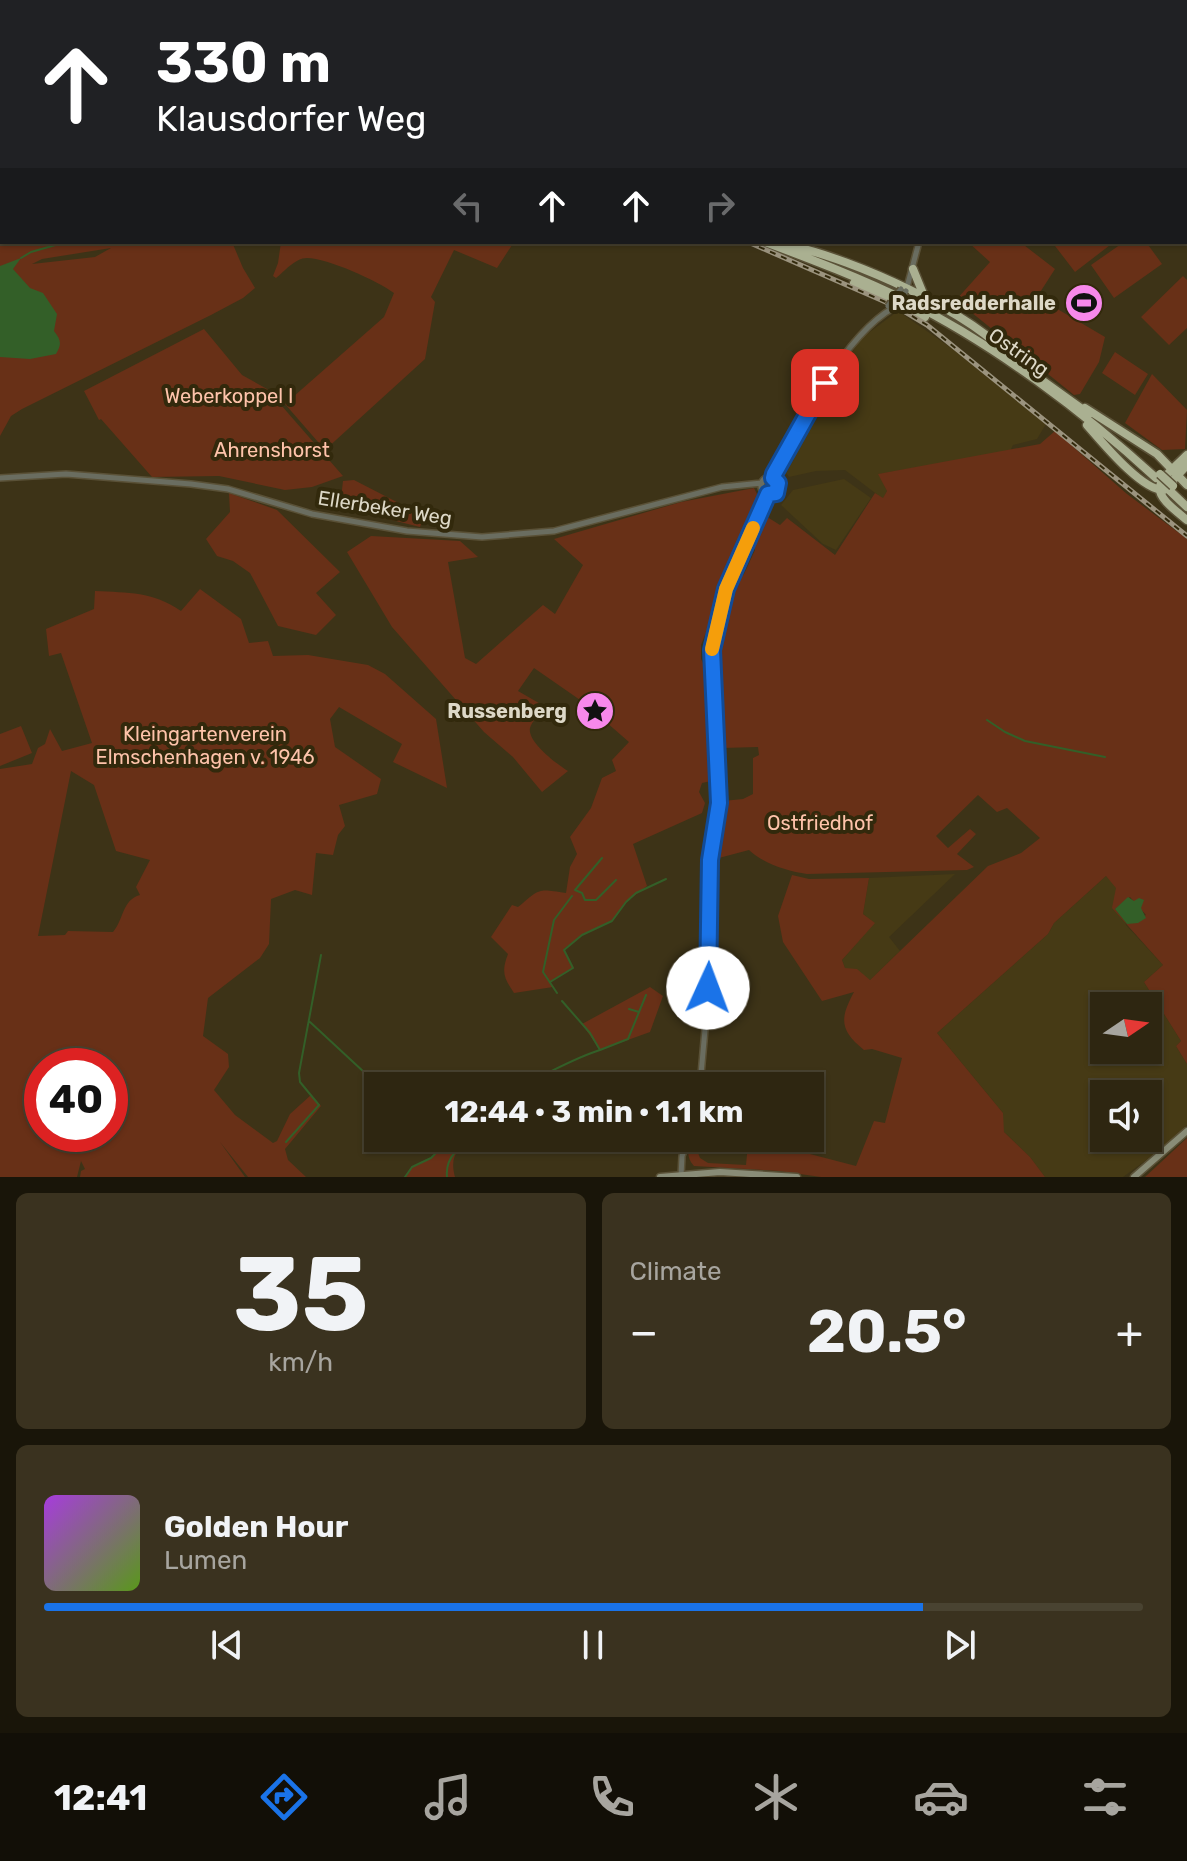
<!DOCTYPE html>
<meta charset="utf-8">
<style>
body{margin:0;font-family:Rubik,sans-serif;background:#3a321f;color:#f1f3f6;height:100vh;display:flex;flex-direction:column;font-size:30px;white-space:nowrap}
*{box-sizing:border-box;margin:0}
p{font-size:26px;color:#a7a59f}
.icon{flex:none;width:44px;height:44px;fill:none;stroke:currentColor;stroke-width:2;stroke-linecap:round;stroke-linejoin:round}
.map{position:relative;height:1177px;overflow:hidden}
.drawer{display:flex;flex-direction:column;gap:16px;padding:16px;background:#191509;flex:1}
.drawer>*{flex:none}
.guide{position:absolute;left:0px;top:0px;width:1188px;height:244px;box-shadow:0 2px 6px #0004,0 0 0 2px #494331;background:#202124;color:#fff;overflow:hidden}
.needle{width:52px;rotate:77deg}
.buttons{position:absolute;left:1090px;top:992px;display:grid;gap:16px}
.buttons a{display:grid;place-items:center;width:72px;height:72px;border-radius:0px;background:#2e2611;box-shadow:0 2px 6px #0004,0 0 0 2px #494331;font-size:40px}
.speed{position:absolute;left:24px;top:1048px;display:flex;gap:16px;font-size:40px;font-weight:700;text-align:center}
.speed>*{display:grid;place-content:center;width:104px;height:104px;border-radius:50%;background:#2e2611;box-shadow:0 2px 6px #0004,0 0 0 2px #494331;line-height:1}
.speed .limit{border:12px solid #d22;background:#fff;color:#111}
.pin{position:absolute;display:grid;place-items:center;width:68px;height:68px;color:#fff;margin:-34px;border-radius:16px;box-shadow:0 4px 12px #0006}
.me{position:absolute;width:88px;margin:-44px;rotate:2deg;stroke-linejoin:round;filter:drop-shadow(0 0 6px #0008)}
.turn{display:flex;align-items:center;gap:28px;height:168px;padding:0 24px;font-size:36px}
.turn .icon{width:104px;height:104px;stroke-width:2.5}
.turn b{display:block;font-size:56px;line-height:68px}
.lanes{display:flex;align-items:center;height:76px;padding:0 24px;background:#0003;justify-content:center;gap:40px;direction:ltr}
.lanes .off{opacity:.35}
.big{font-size:60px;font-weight:700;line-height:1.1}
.drawer .widget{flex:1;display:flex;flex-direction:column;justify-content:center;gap:12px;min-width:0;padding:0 28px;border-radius:12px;background:#3a321f}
.drawer .dial{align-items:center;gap:0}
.dial b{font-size:104px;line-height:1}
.song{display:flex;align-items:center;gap:24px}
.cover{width:96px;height:96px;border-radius:12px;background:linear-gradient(135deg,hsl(280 70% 55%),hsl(90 70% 35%))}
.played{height:8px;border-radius:4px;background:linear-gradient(90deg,#1a73e8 80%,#494331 80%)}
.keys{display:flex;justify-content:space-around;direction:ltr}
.heat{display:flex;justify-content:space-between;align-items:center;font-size:44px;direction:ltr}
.drawer .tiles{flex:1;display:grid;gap:16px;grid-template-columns:1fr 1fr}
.widget:last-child{grid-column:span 2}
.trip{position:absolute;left:364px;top:1072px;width:460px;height:80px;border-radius:0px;background:#2e2611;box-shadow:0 2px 6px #0004,0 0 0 2px #494331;font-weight:700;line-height:80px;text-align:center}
.dock{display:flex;height:128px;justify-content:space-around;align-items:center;background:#120f07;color:#a7a59f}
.dock .icon{width:56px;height:56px}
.dock .on{color:#1a73e8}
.dock b{font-size:36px;color:#f1f3f6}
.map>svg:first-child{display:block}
.built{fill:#463a15;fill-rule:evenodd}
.green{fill:#683017;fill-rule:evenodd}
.water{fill:#335f28}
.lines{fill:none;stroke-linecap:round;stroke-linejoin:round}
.stream{stroke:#335f28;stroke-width:2}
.tertiary-casing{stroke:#5a5137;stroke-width:8}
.secondary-casing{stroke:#5a5137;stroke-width:9}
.primary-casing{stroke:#5a5137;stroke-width:10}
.trunk-casing{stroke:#5a5137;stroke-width:11}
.tertiary{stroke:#6a6d60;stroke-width:5}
.secondary{stroke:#898c77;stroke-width:6}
.primary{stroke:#a0a589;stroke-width:7}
.trunk{stroke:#aab091;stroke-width:8}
.rail-casing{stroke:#9b937e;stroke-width:5}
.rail{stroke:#32290c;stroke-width:2;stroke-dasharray:6;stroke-linecap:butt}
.tertiary-bridge-casing{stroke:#5a5137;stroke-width:8;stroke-linecap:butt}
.trunk-bridge-casing{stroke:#5a5137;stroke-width:11;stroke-linecap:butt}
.tertiary-bridge{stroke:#6a6d60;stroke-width:5}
.trunk-bridge{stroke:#aab091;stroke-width:8}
.route-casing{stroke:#114b97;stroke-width:20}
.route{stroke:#1a73e8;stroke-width:14}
.slow{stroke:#f59e0b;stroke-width:14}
.labels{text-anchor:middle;stroke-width:8;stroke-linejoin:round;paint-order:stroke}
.poi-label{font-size:20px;font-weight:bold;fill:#ddd8c7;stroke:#32290c;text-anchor:end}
.street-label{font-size:20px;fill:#ddd8c7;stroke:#32290c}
.park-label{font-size:20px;fill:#fec3aa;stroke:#32290c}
</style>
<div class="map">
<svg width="1187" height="1177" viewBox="0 0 1187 1177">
<rect width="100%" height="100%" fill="#3d3317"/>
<path class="built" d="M 898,311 L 954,350 L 1046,424 L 1037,439 L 1013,445 L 1010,451 L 879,474 L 887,491 L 883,499 L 845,470 L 816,471 L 789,477 L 786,473 L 794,459 L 790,456 L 837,372 L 863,337 Z
M 844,479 L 871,498 L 836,550 L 823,544 L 781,505 L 793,490 Z
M 955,874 L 889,937 L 900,951 L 870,980 L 845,968 L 842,960 L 874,923 L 863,914 L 869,878 Z
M 1106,876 L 1117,887 L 1126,925 L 1163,965 L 1144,982 L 1181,1041 L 1176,1046 L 1187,1064 L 1187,1125 L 1160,1150 L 1123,1177 L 1045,1177 L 1030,1157 L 1003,1131 L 1003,1113 L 937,1033 L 1048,934 L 1054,923 ZM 1104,1006 L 1148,1006 L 1148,1050 L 1104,1050 ZM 1104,1094 L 1148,1094 L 1148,1138 L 1104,1138 Z"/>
<path class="green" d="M 0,0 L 104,2 L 2,2 L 2,242 L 232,242 L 243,268 L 255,288 L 243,298 L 211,315 L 22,409 L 11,416 L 0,436 ZM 111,248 L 95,257 L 32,264 L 42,259 Z
M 281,242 L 514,242 L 497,268 L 454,250 L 431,297 L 435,302 L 425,359 L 325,450 L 285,404 L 384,317 L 394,293 C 378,281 327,258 307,258 C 295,258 284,272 276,278 L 273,276 L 278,263 Z
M 968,242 L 1020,242 L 1055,269 L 1037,297 L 1105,337 L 1099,362 L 1080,394 L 1074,395 L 956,300 L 990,262 Z
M 1052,242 L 1114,242 L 1075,272 Z
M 1124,242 L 1146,242 L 1162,264 L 1114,298 L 1091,265 Z
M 1183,276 L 1187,280 L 1187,328 L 1169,345 L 1141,317 Z
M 204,329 L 242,375 L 267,389 L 343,476 L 312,487 L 285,490 L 219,476 L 152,477 L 101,419 L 99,420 L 84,391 Z
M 1115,352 L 1148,374 L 1135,395 L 1102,373 Z
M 1152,374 L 1187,410 L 1185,449 L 1162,450 L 1125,423 Z
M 1055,431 L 1127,494 L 1187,539 L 1187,1064 L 1176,1046 L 1181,1041 L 1144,982 L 1163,965 L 1112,908 L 1116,888 L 1106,876 L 1054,923 L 1048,934 L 937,1033 L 1003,1113 L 1004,1132 L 1030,1157 L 1045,1177 L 821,1177 L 779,1171 L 694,1166 C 685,1156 688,1148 694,1138 L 700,1138 L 697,1150 L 700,1158 L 708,1163 L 746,1165 L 748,1144 L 731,1138 L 749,1138 L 856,1166 L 874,1121 L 885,1123 L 902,1058 L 872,1049 L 864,1050 C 839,1030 840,1018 854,992 L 822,1001 L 783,942 L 778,916 L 792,875 L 809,879 L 869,878 L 863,914 L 875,923 L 842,960 L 845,968 L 857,969 L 870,980 L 988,866 L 1021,853 L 1040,838 L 1007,808 L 997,812 L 978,795 L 936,836 L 948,848 L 970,829 L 976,834 L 957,854 L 974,867 L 967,870 L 807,874 C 787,871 764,864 749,850 L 715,859 L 723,801 L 743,799 L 753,794 L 753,758 L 759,755 L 758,747 L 722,748 L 717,652 L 730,587 L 744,574 L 755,550 L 755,534 L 764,515 L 780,525 L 787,518 L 835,555 L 875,493 L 883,498 L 887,491 L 878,474 L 1040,444 ZM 1130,897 L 1146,915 L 1127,924 L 1115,909 Z
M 354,480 L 424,516 L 420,527 L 340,507 L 343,481 Z
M 754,488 L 760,500 L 701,645 L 701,659 L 709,675 L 711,781 L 702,783 L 699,792 L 705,803 L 702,813 L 633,844 L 647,886 L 626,902 L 612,921 L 582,935 L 564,949 L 573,968 L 550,982 L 553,987 L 514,993 C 504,978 501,972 508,954 L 491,937 L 512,905 L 518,907 C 540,889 536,888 566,893 L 570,867 L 577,854 L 570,837 L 591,808 L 602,778 L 616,771 L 612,760 L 629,742 L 583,702 L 534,668 L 518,691 L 544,706 C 541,713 532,721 530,728 C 527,742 558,765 568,771 L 542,792 L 513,757 L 484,732 L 392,627 L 347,552 L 371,536 L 460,541 L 478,557 L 448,562 L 465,658 L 476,664 L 543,605 L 555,614 L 583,565 L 554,539 L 681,502 Z
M 229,493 L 277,510 L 340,572 L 316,593 L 336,615 L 316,635 L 278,626 L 250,573 L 233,561 L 217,556 L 206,539 L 230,512 Z
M 200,589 L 241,619 L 249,643 L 268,641 L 273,656 L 308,655 L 368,665 L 385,674 L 436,719 L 447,788 L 393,762 L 402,744 L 339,707 L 330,719 L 335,747 L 381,779 L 377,794 L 339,805 L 345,826 L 338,835 L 333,855 L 316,853 L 312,895 L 295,890 L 271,899 L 269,944 L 260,958 L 208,998 L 203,1036 L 228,1054 L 229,1067 L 214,1090 L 235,1115 L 273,1143 L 277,1141 L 290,1114 L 311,1095 L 321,1106 L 285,1149 L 288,1160 L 306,1177 L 248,1177 L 220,1142 L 245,1177 L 80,1177 L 81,1171 L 85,1169 L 81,1161 L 77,1177 L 0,1177 L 0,769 L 32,764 L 38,748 L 45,744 L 50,729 L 62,751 L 92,743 L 61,653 L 49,656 L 46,629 L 94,609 L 95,591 C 129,593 152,591 181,611 ZM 71,771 L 94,785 L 116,851 L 150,860 L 136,887 L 140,895 C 122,900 124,919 113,932 L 68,931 L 65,935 L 38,936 ZM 42,1066 L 110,1066 L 110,1134 L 42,1134 Z
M 21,726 L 32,753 L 0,766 L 0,734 Z
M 650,987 L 663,996 L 650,1032 L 600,1050 L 582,1024 Z
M 450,1138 L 477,1138 C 458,1147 449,1155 455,1177 L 405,1177 L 412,1167 L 431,1158 Z
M 1187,1138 L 1187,1177 L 1145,1177 Z"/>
<path class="water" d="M 21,258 L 13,269 L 30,288 L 43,293 L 57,314 L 54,331 C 61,340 62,344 56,354 L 30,359 L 0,357 L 0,266 Z
M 1128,897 L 1134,901 L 1139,898 L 1144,900 L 1141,908 L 1146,918 L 1138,923 L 1127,924 L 1115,909 Z"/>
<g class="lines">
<path class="stream" d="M 21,258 L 31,252 L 66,242
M 987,720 L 1005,732 L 1025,741 L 1105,757
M 602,858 L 575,890 L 582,893 L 585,900 L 596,900 L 616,880
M 550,982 L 573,968 L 564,950 L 582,935 L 612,921 L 626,902 L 636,893 L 666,879
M 557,993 L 543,972 L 554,920 L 572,896
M 629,1009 L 639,1012
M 310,1022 L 379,1086
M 600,1050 L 628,1039 L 646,995
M 519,1086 C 547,1075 571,1059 600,1050 L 590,1033 L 562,1001
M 435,1138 L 443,1145
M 286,1142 L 319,1105 L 300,1082 L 299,1073 L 321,955
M 405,1177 L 412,1167 L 431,1158 L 447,1142
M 447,1177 C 445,1157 459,1146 477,1138"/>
<defs>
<path id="tertiary" d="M 892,0 L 892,2
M 906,291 L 919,242
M761 486a9 9 0 1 1 18 0a9 9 0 1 1-18 0Z
M 0,478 L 66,474 L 191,484 L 228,489 L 312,514 L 407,531 L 482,537 L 554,531 L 722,487 L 762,483
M 773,478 C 796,428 845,335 893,308
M 700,1086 L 707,1007 L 710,860 L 719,803 L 712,650 L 726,589 L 768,494
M 681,1176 L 682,1156 L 689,1138"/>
<path id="secondary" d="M 1151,0 L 1154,2
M 1186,21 L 1187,22
M 660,1177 L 720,1172 L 797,1177
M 1134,1177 L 1187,1131"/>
<path id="primary" d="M 575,0 L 578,2"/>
<path id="trunk" d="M 765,242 C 813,260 861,278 907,301 C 994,344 1084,412 1156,478
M 791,246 C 853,259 972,312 1013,360
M 913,269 L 924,296
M 854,283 L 925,317
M 1025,368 L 1089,414
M 1085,408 L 1157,454 L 1187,485
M 1087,425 C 1102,442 1142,491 1164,490 L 1187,465
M 1187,455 C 1153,487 1148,489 1187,520
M 1169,490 L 1187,507"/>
</defs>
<use href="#tertiary" class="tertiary-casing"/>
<use href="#secondary" class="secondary-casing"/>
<use href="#primary" class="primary-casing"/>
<use href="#trunk" class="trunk-casing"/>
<use href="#tertiary" class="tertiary"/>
<use href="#secondary" class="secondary"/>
<use href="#primary" class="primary"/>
<use href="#trunk" class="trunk"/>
<defs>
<path id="rail" d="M 410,0 L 412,2
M 748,242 L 897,307 L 927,325 L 1187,536"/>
</defs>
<use href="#rail" class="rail-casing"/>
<use href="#rail" class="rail"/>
<defs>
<path id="tertiary-bridge" d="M 894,298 L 901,289
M 899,301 L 906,291
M 888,306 L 891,302
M 893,308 L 896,305"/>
<path id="trunk-bridge" d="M 1160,474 L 1173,486"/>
</defs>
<use href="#tertiary-bridge" class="tertiary-bridge-casing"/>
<use href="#trunk-bridge" class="trunk-bridge-casing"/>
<use href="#tertiary-bridge" class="tertiary-bridge"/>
<use href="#trunk-bridge" class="trunk-bridge"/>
</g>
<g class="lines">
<defs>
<path id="route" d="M 708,988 L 710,860 L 719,803 L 712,650 L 726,589 L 768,494 L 776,493 L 778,483 L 773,478 L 774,474 L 825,383"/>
</defs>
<use href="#route" class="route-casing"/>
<use href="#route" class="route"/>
<path class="slow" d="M 712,649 L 726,589 L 753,528"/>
</g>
<defs>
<symbol id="stadium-disc" viewBox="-11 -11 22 22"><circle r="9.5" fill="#f788eb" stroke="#32290c"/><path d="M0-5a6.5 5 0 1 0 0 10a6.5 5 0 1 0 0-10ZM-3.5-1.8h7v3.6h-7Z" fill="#111"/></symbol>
<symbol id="sight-disc" viewBox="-11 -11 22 22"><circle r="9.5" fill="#f788eb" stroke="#32290c"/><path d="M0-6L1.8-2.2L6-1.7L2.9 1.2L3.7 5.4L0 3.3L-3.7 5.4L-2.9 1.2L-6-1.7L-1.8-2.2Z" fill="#111"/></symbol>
</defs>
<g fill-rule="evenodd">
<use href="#stadium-disc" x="1062" y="281" width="44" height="44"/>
<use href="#sight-disc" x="573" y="689" width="44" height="44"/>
</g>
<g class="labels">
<g class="poi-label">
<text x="1056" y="310">Radsredderhalle</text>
<text x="567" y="718">Russenberg</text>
</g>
<g class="street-label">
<text transform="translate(1019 352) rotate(35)" y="7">Ostring</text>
<text transform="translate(385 508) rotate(9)" y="7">Ellerbeker Weg</text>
</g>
<g class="park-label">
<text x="229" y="403">Weberkoppel I</text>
<text x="272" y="457">Ahrenshorst</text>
<text x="205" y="741">Kleingartenverein<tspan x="205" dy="23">Elmschenhagen v. 1946</tspan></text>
<text x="820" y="830">Ostfriedhof</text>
</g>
</g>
</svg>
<div class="buttons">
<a><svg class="needle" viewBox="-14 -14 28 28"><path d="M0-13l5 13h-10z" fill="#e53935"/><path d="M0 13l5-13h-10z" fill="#a7a59f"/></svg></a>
<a><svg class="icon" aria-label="sound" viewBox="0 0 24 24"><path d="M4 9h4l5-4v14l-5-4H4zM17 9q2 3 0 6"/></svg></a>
</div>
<div class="speed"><div class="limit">40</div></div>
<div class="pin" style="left:825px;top:383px;background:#d93025"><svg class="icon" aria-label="arrive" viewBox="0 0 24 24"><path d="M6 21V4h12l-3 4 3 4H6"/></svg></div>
<svg class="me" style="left:708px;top:988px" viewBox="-20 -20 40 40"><circle r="19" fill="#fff"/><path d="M0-13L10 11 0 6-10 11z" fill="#1a73e8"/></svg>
<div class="trip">12:44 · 3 min · 1.1 km</div>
<div class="guide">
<div class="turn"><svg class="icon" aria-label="ahead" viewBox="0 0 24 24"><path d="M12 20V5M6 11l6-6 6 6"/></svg><div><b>330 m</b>Klausdorfer Weg</div></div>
<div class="lanes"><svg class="icon off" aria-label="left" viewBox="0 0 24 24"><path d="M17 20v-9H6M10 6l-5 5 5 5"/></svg><svg class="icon" aria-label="ahead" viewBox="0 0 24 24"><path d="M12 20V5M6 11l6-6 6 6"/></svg><svg class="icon" aria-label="ahead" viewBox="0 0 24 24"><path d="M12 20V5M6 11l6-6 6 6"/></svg><svg class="icon off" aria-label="right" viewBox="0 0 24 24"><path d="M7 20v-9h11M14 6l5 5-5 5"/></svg></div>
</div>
</div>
<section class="drawer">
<div class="tiles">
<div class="widget dial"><b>35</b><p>km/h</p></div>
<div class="widget"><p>Climate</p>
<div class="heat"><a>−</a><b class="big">20.5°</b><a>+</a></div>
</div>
<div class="widget">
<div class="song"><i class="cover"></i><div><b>Golden Hour</b><p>Lumen</p></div></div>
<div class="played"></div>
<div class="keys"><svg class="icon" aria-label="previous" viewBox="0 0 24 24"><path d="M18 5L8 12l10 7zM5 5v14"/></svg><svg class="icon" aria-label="pause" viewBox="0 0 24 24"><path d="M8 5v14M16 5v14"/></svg><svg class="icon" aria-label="next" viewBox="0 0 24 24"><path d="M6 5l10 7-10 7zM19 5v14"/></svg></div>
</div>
</div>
</section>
<nav class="dock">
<b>12:41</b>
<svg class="icon on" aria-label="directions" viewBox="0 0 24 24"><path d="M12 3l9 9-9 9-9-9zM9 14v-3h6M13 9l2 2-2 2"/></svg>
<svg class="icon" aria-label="music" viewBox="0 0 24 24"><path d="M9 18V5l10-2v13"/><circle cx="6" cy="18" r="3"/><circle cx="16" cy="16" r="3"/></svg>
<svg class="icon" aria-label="phone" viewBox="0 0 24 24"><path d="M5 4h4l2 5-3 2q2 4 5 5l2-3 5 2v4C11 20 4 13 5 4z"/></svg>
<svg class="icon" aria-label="climate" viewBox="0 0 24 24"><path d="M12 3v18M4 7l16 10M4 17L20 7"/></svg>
<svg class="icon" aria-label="car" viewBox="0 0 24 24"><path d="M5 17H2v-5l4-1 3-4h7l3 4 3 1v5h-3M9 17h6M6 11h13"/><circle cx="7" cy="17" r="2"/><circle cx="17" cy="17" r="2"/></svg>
<svg class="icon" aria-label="filters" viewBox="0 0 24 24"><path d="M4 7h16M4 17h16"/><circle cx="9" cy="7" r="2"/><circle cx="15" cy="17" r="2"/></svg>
</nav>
